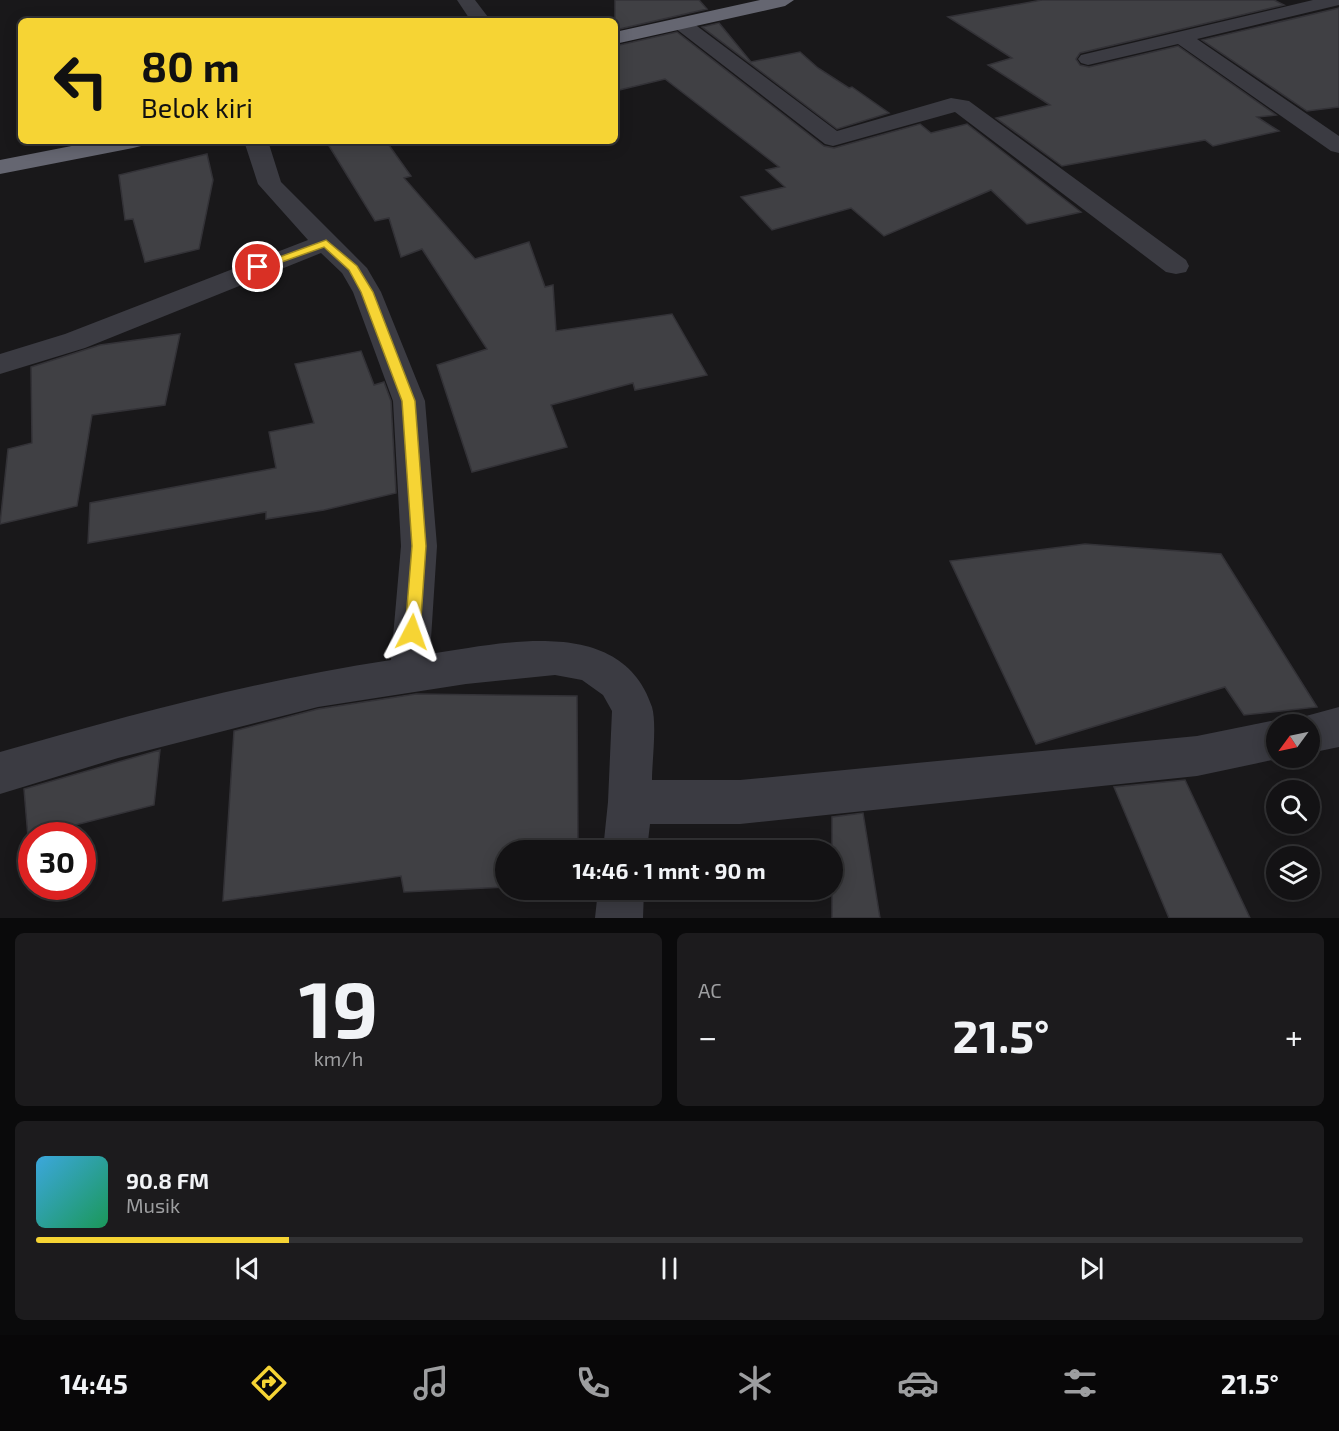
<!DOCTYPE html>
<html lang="id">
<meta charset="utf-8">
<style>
body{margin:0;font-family:"Exo 2",sans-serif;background:#1c1b1d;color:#f1f3f6;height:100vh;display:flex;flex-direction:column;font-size:22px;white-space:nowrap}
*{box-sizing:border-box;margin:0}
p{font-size:20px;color:#9d9ea0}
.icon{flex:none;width:33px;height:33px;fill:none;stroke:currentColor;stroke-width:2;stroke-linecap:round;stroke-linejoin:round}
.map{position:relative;height:918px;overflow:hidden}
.details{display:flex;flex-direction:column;gap:15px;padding:15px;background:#0a0a0b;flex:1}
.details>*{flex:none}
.banner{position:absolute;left:18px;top:18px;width:600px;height:126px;border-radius:9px;box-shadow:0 3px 15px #0003,0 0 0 2px #323234;background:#f6d434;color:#111;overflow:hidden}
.needle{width:39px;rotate:237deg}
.controls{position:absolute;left:1266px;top:714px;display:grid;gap:12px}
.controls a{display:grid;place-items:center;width:54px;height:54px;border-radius:50%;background:#131214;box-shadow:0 3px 15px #0003,0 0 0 2px #323234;font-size:30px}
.speed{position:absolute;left:18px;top:822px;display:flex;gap:12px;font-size:30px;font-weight:700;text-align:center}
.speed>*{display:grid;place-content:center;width:78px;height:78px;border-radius:50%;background:#131214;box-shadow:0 3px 15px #0003,0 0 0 2px #323234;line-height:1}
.speed .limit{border:9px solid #d22;background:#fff;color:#111}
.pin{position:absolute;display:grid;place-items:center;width:51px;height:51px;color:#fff;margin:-26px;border:3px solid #fff;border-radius:50%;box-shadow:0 2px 6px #0007}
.me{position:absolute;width:66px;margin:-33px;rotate:4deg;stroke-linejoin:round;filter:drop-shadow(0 0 4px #0008)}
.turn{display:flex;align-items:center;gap:21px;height:126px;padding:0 24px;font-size:27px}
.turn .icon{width:78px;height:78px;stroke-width:2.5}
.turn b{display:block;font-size:42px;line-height:51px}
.big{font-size:45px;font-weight:700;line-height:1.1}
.details .card{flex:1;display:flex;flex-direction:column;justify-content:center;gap:9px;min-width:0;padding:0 21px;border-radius:9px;background:#1c1b1d}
.details .dial{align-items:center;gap:0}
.dial b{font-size:78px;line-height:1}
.song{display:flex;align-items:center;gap:18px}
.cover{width:72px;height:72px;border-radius:9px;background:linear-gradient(135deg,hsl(200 70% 55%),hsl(150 70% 35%))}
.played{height:6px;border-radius:3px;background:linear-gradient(90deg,#f6d434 20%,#323234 20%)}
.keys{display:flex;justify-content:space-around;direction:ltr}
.heat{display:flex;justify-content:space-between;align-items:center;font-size:33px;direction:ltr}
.details .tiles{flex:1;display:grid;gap:15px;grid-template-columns:1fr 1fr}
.card:last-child{grid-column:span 2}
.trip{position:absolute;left:495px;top:840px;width:348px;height:60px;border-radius:30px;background:#131214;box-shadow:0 3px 15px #0003,0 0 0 2px #323234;font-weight:700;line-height:60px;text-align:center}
.menu{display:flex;height:96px;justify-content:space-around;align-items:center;background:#080708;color:#9d9ea0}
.menu .icon{width:42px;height:42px}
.menu .selected{color:#f6d434}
.menu b{font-size:27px;color:#f1f3f6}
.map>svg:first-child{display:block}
.building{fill:#404044;stroke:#333237;stroke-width:1.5}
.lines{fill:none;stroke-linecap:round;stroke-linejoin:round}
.street{fill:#3b3b42;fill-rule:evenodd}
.highway{fill:#656671;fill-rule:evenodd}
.route{fill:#f6d434;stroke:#a08a22;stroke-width:1.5}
</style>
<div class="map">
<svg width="1339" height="918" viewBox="0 0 1339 918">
<rect width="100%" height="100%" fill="#19181a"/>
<path class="building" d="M 615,0 L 699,0 L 707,9 L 615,30 Z
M 1042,0 L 1274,0 L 1284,5 L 1080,53 L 1076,59 L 1080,65 L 1089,67 L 1178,46 L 1276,115 L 1257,117 L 1279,131 L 1213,146 L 1205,140 L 1062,166 L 996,118 L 1050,105 L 988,65 L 1012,58 L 948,17 Z
M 1339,8 L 1339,107 L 1307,111 L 1202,40 Z
M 719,23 L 751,62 L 800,52 L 818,68 L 849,88 L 852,87 L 889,113 L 837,129 L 702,27 Z
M 677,32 L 824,146 L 834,148 L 920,124 L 931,133 L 967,124 L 1081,212 L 1027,224 L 991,190 L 884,236 L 851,208 L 772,230 L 741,197 L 785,187 L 766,170 L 779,167 L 665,79 L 615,91 L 615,46 Z
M 326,141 L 386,141 L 411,176 L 404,178 L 475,259 L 529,242 L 545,287 L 553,285 L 556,331 L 672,314 L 707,375 L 635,390 L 633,383 L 551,405 L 567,447 L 472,472 L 437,365 L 487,349 L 422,249 L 401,257 L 389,218 L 375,221 Z
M 207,154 L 213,180 L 199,249 L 145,262 L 133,219 L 125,220 L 119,175 Z
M 180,334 L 165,405 L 92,415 L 77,506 L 0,524 L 8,449 L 32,443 L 31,367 L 100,345 Z
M 361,351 L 374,385 L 384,382 L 391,401 L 396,493 L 324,510 L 266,519 L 266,512 L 88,543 L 90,503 L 276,468 L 269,432 L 314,423 L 295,364 Z
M 1085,544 L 1221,554 L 1317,707 L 1244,715 L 1225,687 L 1036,744 L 950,561 Z
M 416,694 L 577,696 L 578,850 L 506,850 L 506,887 L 404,892 L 401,876 L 223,901 L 234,731 L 318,709 Z
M 160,750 L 154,805 L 28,837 L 24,789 Z
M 1185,780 L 1250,918 L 1169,918 L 1114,787 Z
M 863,813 L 880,918 L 832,918 L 832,817 Z"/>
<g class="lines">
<path class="street" d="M 457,0 L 475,0 L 491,21 L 471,21 Z
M 1313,0 L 1339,0 L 1339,5 L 1197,39 L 1339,136 L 1339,153 L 1331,151 L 1178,44 L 1088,65 L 1081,63 L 1078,59 L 1081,55 Z
M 682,18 L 689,20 L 837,131 L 951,98 L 969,101 L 1186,260 L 1189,266 L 1186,272 L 1176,274 L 1166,272 L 955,112 L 833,146 L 825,144 L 675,28 L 672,24 L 675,20 Z
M 244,141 L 268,141 L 281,182 L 367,268 L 381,292 L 425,401 L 437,546 L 430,654 C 503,643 622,614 652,707 C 657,725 652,761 652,780 L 740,780 L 1197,736 L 1276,720 L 1287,724 L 1276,724 L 1276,758 L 1282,758 L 1197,776 L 740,824 L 650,824 L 647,850 L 603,850 L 608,802 L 612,711 L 603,695 L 582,680 L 555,675 L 466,684 L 318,707 L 118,758 L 0,794 L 0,752 C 129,715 258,680 391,660 L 401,546 L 393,401 L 353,292 L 342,273 L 321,253 L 85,348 L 0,374 L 0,354 L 65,334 L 308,240 L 258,184 Z
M 1339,707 L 1339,747 L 1310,753 L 1310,724 L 1293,724 L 1295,719 Z
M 598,890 L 644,890 L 643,918 L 595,918 Z"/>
<path class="highway" d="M 760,0 L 794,0 L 785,6 L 615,44 L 615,32 Z
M 97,141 L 145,141 L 141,146 L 133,148 L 0,174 L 0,160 Z"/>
</g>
<path class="route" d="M 326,240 L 357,266 L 373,292 L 415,401 L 426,546 L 420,632 L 418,637 L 407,637 L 405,632 L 412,546 L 402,401 L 361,292 L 349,270 L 324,247 L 262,269 L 252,267 Z"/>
</svg>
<div class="controls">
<a><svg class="needle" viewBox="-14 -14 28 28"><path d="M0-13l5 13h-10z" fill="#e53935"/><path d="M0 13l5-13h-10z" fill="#9d9ea0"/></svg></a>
<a><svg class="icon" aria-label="search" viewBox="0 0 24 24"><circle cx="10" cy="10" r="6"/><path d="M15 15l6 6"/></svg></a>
<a><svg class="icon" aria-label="layers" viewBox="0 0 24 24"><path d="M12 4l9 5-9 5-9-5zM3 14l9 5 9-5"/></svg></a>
</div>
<div class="speed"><div class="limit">30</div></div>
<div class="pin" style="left:258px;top:267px;background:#d93025"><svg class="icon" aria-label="arrive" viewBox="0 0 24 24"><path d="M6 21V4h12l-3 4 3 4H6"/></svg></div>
<svg class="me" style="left:412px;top:632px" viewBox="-20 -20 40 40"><path d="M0-17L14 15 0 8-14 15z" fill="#f6d434" stroke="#fff" stroke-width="4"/></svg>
<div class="trip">14:46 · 1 mnt · 90 m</div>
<div class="banner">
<div class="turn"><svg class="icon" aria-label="left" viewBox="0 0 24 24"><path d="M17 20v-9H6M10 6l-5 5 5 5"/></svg><div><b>80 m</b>Belok kiri</div></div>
</div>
</div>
<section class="details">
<div class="tiles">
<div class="card dial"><b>19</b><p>km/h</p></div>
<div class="card"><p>AC</p>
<div class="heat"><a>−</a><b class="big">21.5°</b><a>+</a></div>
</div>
<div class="card">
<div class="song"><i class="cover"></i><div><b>90.8 FM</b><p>Musik</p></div></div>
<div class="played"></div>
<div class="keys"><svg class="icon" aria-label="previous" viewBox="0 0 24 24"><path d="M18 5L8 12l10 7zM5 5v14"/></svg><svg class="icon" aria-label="pause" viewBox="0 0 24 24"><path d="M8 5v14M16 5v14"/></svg><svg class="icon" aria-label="next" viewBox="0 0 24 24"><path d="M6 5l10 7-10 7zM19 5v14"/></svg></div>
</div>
</div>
</section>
<nav class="menu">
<b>14:45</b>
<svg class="icon selected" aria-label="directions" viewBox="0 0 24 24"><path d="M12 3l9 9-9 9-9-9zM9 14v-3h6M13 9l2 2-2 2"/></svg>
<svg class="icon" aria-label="music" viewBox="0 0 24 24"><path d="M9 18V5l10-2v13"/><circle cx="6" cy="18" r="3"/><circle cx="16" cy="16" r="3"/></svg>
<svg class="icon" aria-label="phone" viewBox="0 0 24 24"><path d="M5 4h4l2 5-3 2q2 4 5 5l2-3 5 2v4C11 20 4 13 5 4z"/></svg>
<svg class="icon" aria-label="climate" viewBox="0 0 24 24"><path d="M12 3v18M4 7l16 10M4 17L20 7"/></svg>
<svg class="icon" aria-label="car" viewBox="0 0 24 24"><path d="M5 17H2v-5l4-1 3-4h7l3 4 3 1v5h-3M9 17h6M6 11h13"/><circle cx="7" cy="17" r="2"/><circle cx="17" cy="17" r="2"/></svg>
<svg class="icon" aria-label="filters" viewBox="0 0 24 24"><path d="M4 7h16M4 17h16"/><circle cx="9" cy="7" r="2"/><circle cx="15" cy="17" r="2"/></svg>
<b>21.5°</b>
</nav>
